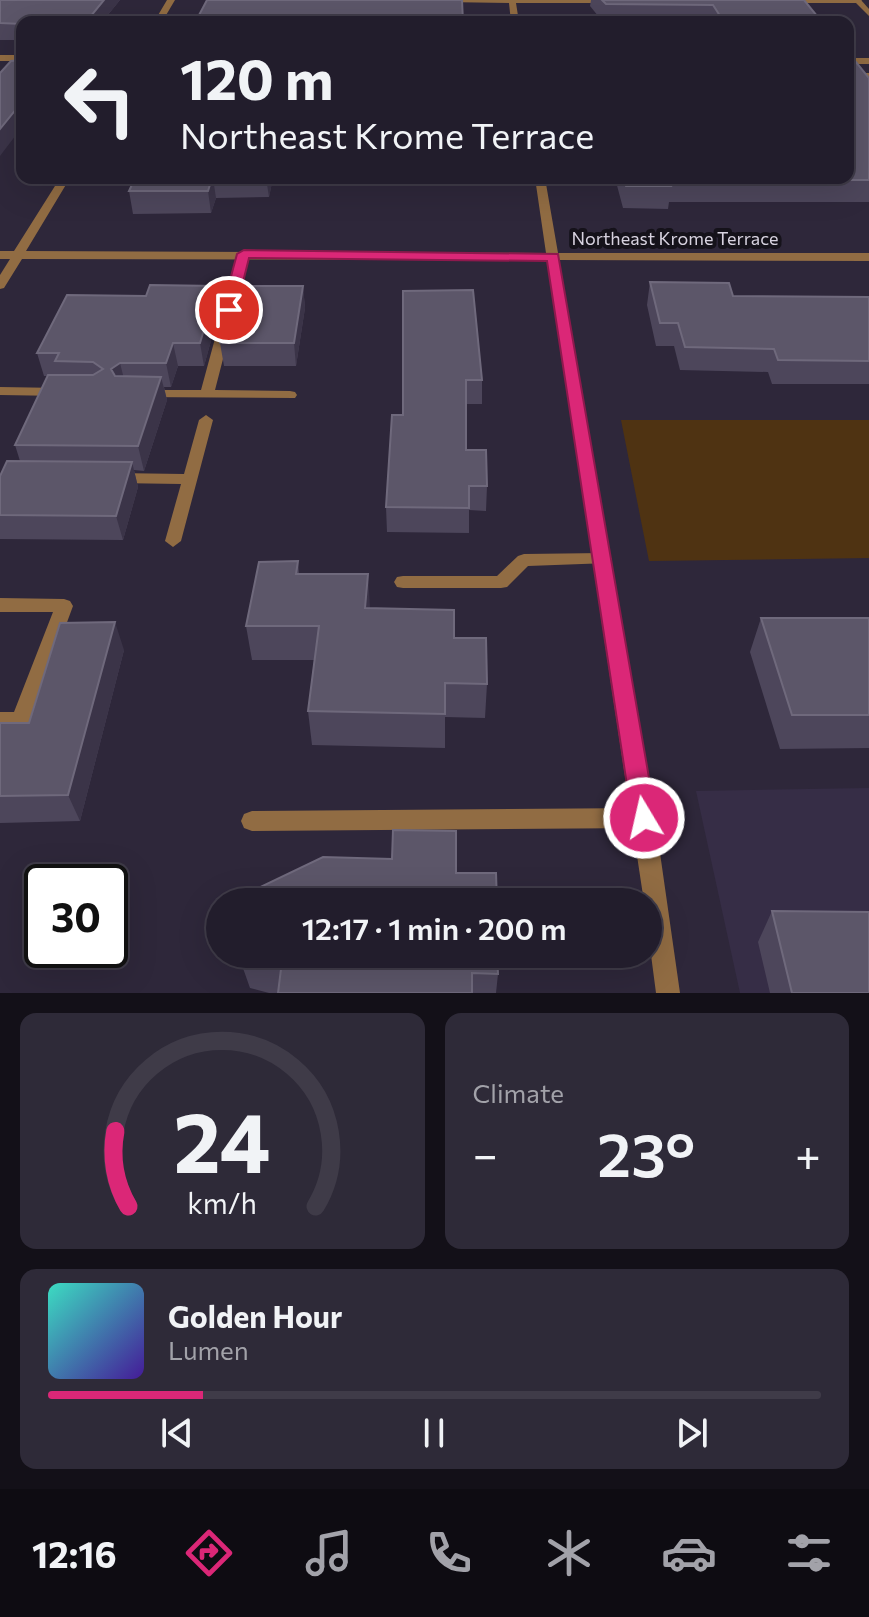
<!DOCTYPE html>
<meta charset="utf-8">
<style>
body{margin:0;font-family:Commissioner,sans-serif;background:#2e2a38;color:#f1f3f6;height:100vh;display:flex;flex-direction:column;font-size:30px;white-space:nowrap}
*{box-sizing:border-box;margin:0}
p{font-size:26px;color:#a2a2a9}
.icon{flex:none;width:44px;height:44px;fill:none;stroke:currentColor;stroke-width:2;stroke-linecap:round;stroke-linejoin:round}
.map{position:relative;height:993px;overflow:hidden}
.drawer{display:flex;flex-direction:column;gap:20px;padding:20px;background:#131018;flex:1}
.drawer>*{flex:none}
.guide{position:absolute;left:16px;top:16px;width:838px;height:168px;border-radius:16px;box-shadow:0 8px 32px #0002,0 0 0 2px #3f3b48;background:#221d2c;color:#f1f3f6;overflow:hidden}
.speed{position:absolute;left:24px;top:864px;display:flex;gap:16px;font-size:40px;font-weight:700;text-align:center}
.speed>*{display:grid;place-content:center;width:104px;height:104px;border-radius:50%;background:#221d2c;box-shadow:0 8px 32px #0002,0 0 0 2px #3f3b48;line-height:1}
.speed .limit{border:4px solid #111;border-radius:12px;background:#fff;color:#111}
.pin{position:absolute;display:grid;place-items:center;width:68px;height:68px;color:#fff;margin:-34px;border:4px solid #fff;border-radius:50%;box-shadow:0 2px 8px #0007}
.me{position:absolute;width:88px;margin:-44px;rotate:351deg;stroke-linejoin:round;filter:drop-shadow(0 0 6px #0008)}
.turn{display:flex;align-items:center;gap:28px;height:168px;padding:0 32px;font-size:36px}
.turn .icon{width:104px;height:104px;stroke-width:2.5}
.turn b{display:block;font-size:56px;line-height:68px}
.big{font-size:60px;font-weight:600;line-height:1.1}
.drawer .tile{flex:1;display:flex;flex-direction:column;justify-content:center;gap:12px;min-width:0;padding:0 28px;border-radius:16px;background:#2e2a38}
.drawer .dial{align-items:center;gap:0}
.dial svg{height:208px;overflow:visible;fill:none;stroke:#3f3b48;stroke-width:7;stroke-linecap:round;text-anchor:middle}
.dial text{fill:#f1f3f6;stroke:none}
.song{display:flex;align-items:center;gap:24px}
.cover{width:96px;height:96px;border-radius:12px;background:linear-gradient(135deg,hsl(170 70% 55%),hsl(260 70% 35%))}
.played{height:8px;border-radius:4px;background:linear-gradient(90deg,#db2777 20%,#3f3b48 20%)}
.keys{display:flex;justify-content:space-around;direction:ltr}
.heat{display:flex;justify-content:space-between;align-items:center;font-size:44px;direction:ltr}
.drawer .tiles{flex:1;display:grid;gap:20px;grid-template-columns:1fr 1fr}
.tile:last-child{grid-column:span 2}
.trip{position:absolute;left:206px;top:888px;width:456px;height:80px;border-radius:40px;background:#221d2c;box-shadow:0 8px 32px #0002,0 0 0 2px #3f3b48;font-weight:600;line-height:80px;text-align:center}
.tab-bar{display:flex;height:128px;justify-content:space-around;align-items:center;background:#0e0c12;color:#a2a2a9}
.tab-bar .icon{width:56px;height:56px}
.tab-bar .selected{color:#db2777}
.tab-bar b{font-size:36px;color:#f1f3f6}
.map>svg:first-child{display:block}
.built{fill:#362d46}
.green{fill:#4f3312}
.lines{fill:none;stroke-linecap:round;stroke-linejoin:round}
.service{fill:#916c43;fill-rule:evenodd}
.minor{fill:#916c43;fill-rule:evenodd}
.tertiary{fill:#916c43;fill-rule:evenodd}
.wall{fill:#4d465b}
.shaded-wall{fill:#3b3448}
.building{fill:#5c5669;stroke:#6f697c;stroke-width:2}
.route{fill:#db2777;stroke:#8e194d;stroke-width:2}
.labels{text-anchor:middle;stroke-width:8;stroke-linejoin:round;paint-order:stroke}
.far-street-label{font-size:18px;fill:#d7d2df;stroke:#15121a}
</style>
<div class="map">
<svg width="869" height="993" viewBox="0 0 869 993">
<rect width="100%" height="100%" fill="#2e273a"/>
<path class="built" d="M 869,788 L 869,993 L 740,993 L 696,791 Z"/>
<path class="green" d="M 621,420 L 869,420 L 869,558 L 649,561 Z"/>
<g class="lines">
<path class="service" d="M 244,250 L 250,254 L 215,390 L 290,391 L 295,392 L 297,395 L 295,398 L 139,397 L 137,394 L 139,391 L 144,390 L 201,390 L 238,254 Z
M 0,387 L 61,388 L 68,392 L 61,396 L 0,395 Z
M 206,415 L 213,420 L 181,541 L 173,547 L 165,541 L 181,484 L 115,483 L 107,478 L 115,473 L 184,474 L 199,420 Z
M 603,553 L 609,555 L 612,559 L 609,563 L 528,566 L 507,587 L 501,588 L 403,588 L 397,587 L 394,582 L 397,577 L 403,576 L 497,576 L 518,556 L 524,554 Z
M 0,598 L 64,599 L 70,601 L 73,606 L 31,720 L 28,726 L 0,728 L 0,712 L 14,712 L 53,612 L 0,612 Z
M 644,808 L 652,811 L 655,818 L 652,825 L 644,828 L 252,831 L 244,828 L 241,821 L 244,814 L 252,811 Z"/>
<path class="minor" d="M 167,0 L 175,0 L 162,22 L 154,22 Z
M 440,0 L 616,0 L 617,1 L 613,3 L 516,3 L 519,22 L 511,22 L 509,3 L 444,2 Z
M 781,0 L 861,0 L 862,1 L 858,3 L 784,3 Z
M 0,55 L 22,55 L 22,61 L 0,61 Z
M 848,58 L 869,58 L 869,64 L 848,64 Z
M 848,73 L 869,73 L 869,79 L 848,79 Z
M 60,178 L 70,178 L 26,251 L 546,253 L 535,178 L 545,178 L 558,253 L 869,253 L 869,261 L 559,260 L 655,818 L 680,993 L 656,993 L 648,932 L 648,902 L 644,902 L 547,260 L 22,259 L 4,288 L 0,289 L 0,275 L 10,259 L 0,259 L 0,251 L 14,251 Z"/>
<path class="tertiary" d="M 853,0 L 861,0 L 869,9 L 869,16 Z"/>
</g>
<path class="wall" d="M 0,0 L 120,0 L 102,22 L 22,22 L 22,40 L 0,40 Z
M 591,0 L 804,0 L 822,22 L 603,22 L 590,6 Z
M 198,17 L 463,22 L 199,22 Z
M 851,62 L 869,78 L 869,202 L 669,202 L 668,209 L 623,208 L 615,178 L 848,178 Z
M 135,178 L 273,178 L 269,197 L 216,198 L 211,213 L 133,214 L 129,191 Z
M 650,282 L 733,296 L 869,297 L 869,384 L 772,384 L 768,372 L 680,370 L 674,346 L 656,346 L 647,305 Z
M 217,286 L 220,308 L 204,366 L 178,366 L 171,387 L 164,387 L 167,400 L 144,471 L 134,470 L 138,487 L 123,540 L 0,539 L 0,476 L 20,461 L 15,445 L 48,376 L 44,376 L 37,353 L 146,296 Z
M 303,286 L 305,308 L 296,366 L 224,366 L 220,343 Z
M 403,291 L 482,380 L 482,404 L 466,404 L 466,450 L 487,486 L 486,511 L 469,510 L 469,533 L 387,532 L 386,507 L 403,415 Z
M 298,561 L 299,574 L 370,608 L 454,638 L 487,684 L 485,718 L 445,717 L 445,748 L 312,745 L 308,711 L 314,660 L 252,660 L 246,626 Z
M 761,618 L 869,618 L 869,748 L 780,749 L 750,652 Z
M 124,650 L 80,821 L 0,823 L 0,723 L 29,723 Z
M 772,911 L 869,993 L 770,993 L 758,942 Z
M 238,954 L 497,954 L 498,974 L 496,993 L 269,993 L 250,988 Z"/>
<path class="shaded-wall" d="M 104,0 L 120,0 L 102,22 L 86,22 Z
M 22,102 L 22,127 L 0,156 L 0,129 Z
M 212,178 L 213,178 L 216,198 L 211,213 L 208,191 Z
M 266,178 L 273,178 L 269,197 Z
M 217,286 L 220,308 L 204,366 L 200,343 Z
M 303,286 L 305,308 L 296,366 L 294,343 Z
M 173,343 L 178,366 L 171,387 L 166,363 Z
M 120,363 L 126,387 L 116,392 L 111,369 Z
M 161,377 L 167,400 L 144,471 L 138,446 Z
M 132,462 L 138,487 L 123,540 L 116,516 Z
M 368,574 L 370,608 L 365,608 Z
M 115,622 L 124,650 L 80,821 L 68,795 Z"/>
<path class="building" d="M 0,0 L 104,0 L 86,22 L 22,22 L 22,24 L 0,23 Z
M 207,0 L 462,0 L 463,22 L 210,22 L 213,17 L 198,17 Z
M 602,0 L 804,0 L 822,22 L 769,22 L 767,20 L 766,22 L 724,22 L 713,5 L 606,4 Z
M 22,48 L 22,102 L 0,129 L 0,73 L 11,61 L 19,60 L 20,51 Z
M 848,53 L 850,55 L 851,62 L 856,62 L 869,78 L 869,180 L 669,180 L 671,186 L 626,186 L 623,178 L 848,178 Z
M 135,178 L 212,178 L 208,191 L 129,191 Z
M 650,282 L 729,283 L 733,296 L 869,297 L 869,361 L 778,360 L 774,349 L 685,347 L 678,323 L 660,323 Z
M 150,285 L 217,286 L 200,343 L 173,343 L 166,363 L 120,363 L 111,369 L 115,376 L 161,377 L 138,446 L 15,445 L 48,375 L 93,375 L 103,369 L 93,362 L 55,361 L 59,353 L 37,353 L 67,295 L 146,296 Z
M 236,286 L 303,286 L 294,343 L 220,343 Z
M 473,290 L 482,380 L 466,380 L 466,450 L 486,450 L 487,486 L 469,486 L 469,508 L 386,507 L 392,415 L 403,415 L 403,291 Z
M 7,461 L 132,462 L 116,516 L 0,515 L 0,476 Z
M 298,561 L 296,574 L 368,574 L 365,608 L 454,610 L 454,638 L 486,638 L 487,684 L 445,683 L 445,714 L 308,711 L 319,626 L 246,626 L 259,562 Z
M 761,618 L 869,618 L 869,715 L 792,715 Z
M 115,622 L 68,795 L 0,796 L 0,723 L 29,723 L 60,623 Z
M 393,830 L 456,831 L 456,873 L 496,873 L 497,902 L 243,902 L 252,891 L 323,857 L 392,859 Z
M 772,911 L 869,912 L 869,993 L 792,993 Z
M 240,954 L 497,954 L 498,974 L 472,973 L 472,993 L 278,993 L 281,969 L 241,958 Z"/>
<path class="route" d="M 244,250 L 558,254 L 656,818 L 652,826 L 644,829 L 635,826 L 632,818 L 547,261 L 249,258 L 236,310 L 234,313 L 224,313 L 222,310 L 237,254 Z"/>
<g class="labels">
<g class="far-street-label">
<text x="675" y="245">Northeast Krome Terrace</text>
</g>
</g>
</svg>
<div class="speed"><div class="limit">30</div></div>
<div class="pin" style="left:229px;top:310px;background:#d93025"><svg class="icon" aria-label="arrive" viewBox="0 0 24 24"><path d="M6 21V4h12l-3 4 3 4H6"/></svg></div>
<svg class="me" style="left:644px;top:818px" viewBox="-20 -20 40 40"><circle r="17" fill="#db2777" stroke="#fff" stroke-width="3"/><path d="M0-11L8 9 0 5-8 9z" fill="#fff"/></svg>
<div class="trip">12:17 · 1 min · 200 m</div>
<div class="guide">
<div class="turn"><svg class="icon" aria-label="left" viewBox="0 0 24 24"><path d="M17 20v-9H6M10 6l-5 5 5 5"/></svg><div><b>120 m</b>Northeast Krome Terrace</div></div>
</div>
</div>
<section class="drawer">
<div class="tiles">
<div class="tile dial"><svg viewBox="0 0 100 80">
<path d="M14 69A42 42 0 1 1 86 69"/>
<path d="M14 69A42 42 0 0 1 9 40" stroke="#db2777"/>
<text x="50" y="56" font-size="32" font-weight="700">24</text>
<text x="50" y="72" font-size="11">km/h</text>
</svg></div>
<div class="tile"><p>Climate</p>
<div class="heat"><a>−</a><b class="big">23°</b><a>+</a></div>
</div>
<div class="tile">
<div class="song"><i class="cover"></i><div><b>Golden Hour</b><p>Lumen</p></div></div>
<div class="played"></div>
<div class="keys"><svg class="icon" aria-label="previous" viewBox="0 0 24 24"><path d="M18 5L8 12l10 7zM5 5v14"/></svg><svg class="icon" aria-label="pause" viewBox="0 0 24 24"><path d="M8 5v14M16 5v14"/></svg><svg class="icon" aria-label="next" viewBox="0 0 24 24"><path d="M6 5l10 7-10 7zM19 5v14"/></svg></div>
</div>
</div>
</section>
<nav class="tab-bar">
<b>12:16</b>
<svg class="icon selected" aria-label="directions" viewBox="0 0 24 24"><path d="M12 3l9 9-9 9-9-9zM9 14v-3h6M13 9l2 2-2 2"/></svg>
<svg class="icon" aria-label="music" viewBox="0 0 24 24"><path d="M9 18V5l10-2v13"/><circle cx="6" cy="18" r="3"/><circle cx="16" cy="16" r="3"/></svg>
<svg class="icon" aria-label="phone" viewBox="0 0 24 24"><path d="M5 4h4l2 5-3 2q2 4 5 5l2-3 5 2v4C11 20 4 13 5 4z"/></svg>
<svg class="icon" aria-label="climate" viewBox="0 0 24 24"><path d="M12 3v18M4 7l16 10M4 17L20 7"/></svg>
<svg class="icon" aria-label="car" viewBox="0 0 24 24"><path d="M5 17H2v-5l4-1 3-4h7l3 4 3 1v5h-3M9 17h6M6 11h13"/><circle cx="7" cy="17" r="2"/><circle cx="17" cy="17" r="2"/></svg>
<svg class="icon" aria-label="filters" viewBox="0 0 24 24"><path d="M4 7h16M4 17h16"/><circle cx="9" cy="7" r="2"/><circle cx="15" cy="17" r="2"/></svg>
</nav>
